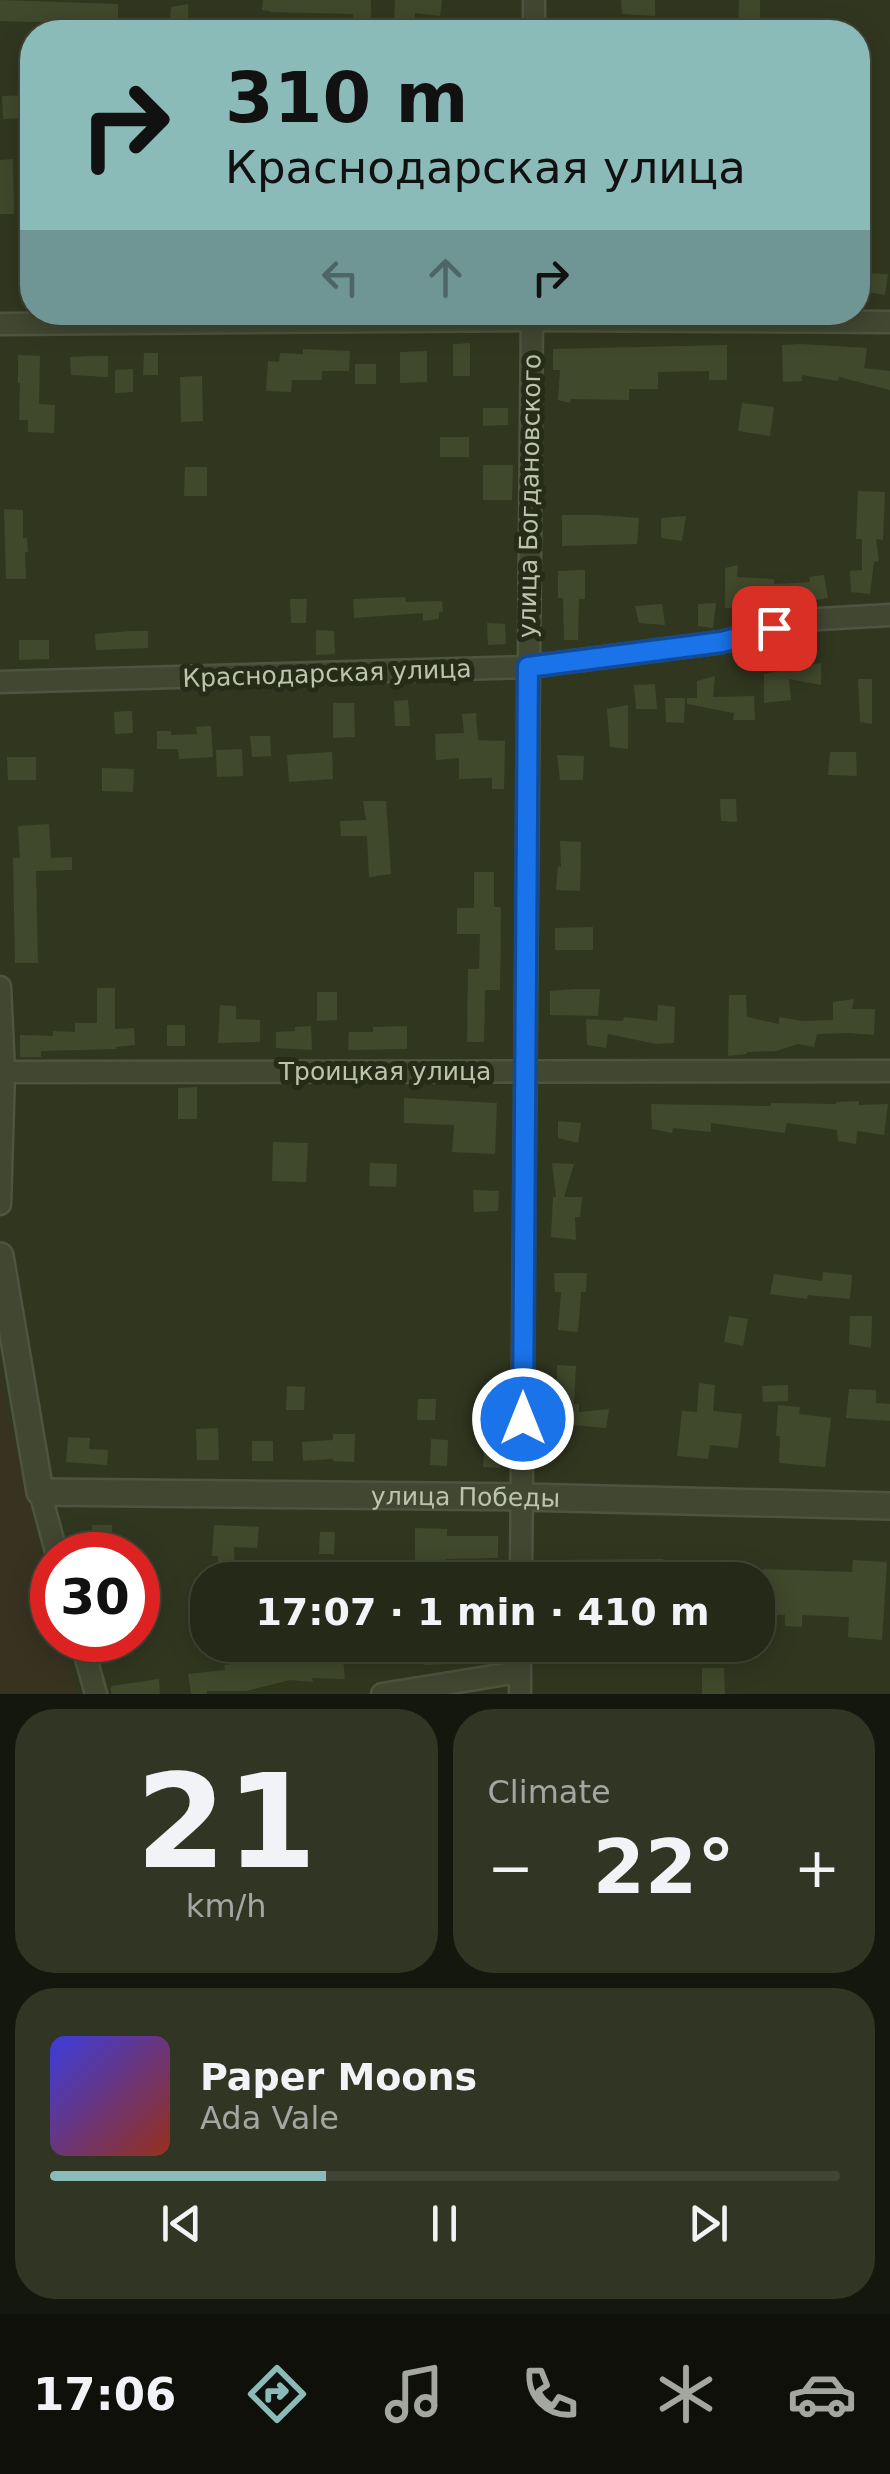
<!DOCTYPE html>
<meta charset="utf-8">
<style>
body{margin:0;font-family:"DejaVu Sans",sans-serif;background:#313524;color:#f1f3f6;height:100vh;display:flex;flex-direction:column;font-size:38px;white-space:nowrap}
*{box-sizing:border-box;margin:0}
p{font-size:32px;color:#a3a6a1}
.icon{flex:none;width:55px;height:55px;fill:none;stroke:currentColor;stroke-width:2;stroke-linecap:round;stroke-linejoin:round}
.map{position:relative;height:1694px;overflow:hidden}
.sheet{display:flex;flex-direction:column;gap:15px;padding:15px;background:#14170d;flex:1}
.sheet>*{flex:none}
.guide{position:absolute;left:20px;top:20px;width:850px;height:305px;border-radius:40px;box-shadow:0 5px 25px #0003,0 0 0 2px #424536;background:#8bbbb9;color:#111;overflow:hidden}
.speed{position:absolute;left:30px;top:1532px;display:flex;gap:20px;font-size:50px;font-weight:700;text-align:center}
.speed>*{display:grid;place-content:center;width:130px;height:130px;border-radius:50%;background:#252917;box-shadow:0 5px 25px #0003,0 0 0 2px #424536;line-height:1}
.speed .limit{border:15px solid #d22;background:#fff;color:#111}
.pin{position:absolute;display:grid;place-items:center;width:85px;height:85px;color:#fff;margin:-42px;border-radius:20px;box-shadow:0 5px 15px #0006}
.me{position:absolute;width:110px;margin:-55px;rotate:0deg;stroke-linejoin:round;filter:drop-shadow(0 0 8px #0008)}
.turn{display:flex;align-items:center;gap:35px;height:210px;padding:0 40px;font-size:45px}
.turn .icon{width:130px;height:130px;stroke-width:2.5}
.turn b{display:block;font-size:70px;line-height:85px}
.lanes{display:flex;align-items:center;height:95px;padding:0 40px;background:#0003;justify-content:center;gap:50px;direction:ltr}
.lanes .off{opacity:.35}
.big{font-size:75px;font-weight:700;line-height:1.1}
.sheet .tile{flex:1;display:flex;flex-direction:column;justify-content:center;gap:15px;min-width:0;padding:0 35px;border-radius:40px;background:#313524}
.sheet .dial{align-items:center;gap:0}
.dial b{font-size:130px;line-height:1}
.song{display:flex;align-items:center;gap:30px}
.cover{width:120px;height:120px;border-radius:15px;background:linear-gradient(135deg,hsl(240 70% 55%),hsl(10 70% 35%))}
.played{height:10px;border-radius:5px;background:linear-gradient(90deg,#8bbbb9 35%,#424536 35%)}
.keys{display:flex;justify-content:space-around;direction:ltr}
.heat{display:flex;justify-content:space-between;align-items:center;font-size:55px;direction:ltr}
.sheet .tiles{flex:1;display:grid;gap:15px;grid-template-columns:1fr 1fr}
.tile:last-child{grid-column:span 2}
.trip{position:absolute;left:190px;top:1562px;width:585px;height:100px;border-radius:40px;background:#252917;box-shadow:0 5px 25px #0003,0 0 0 2px #424536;font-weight:700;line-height:100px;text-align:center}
.tabs{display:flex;height:160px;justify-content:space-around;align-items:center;background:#0f1009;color:#a3a6a1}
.tabs .icon{width:70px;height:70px}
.tabs .selected{color:#8bbbb9}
.tabs b{font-size:45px;color:#f1f3f6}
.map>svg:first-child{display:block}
.green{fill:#383321}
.building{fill:#41492c}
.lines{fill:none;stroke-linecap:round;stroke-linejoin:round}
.minor-casing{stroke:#4d543f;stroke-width:25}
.tertiary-casing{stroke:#4d543f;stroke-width:30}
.minor{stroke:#424732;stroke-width:20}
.tertiary{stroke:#424732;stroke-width:25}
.route-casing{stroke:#114b97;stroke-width:25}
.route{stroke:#1a73e8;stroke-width:18}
.labels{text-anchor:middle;stroke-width:10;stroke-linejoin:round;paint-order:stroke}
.street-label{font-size:25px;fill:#bdc4ac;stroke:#262c18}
</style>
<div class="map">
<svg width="890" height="1694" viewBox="0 0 890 1694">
<rect width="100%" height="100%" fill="#31371f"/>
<path class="green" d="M 0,1378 L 52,1597 L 52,1640 L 63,1640 L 76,1694 L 0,1694 Z"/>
<path class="building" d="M 0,0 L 118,4 L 118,20 L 90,19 L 90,26 L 70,23 L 0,21 Z
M 263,0 L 371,0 L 371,18 L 353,18 L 353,14 L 270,12 L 270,11 L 262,10 Z
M 395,0 L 442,0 L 440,16 L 415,13 L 415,22 L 394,20 Z
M 621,0 L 655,0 L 655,16 L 622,14 Z
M 739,0 L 760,0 L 760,32 L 738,30 Z
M 188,4 L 189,32 L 169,32 L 171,7 Z
M 32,95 L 32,118 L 3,119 L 2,96 Z
M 13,159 L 14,214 L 0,214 L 0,160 Z
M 865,273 L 888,274 L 885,295 L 862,291 Z
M 470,343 L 470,376 L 453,376 L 453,344 Z
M 800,344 L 867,348 L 864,368 L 890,371 L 890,390 L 839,377 L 838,381 L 802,375 L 802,381 L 783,382 L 782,345 Z
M 727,345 L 727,380 L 709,380 L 709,371 L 658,372 L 658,389 L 629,389 L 629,400 L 571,399 L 570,403 L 558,400 L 560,370 L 553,370 L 553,349 Z
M 303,349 L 350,351 L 349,371 L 322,371 L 322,380 L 292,380 L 291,392 L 266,391 L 268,361 L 279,362 L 280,353 L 303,354 Z
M 427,351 L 427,382 L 400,383 L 400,352 Z
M 144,353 L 158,353 L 158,375 L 143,375 Z
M 18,355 L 40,356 L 39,404 L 55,405 L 54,433 L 28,432 L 28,420 L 19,420 L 20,383 L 18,383 Z
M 88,356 L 108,356 L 108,377 L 71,375 L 70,357 Z
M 355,364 L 376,364 L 376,384 L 355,384 Z
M 133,369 L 133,392 L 115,393 L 115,370 Z
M 202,376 L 203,421 L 181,422 L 180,377 Z
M 742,403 L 774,407 L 770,436 L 738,431 Z
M 483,408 L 508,408 L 508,425 L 483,426 Z
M 440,437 L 469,437 L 469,457 L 440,457 Z
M 483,465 L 513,465 L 512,500 L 483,500 Z
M 185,467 L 207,467 L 207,496 L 184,496 Z
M 858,491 L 885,492 L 883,540 L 876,539 L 879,561 L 874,562 L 870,594 L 851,592 L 850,571 L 862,570 L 862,539 L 856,539 Z
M 4,509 L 23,510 L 23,538 L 27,538 L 28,552 L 25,552 L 26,579 L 6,579 Z
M 562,515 L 598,515 L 639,518 L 637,544 L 562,546 Z
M 686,516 L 682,541 L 661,538 L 661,518 Z
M 738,565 L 737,577 L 774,579 L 774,584 L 810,582 L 809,577 L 824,575 L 828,598 L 806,602 L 807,606 L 785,610 L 725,608 L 725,568 Z
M 585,570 L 585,599 L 579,599 L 578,640 L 564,640 L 563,598 L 558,598 L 558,571 Z
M 405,597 L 406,602 L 442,601 L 443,612 L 439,612 L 439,619 L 423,621 L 423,613 L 354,618 L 353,599 Z
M 290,599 L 307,599 L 306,623 L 291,623 Z
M 716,603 L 713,628 L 698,626 L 698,604 Z
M 662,604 L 665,625 L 639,623 L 635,606 Z
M 487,623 L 505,624 L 506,644 L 488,645 Z
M 316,630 L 334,631 L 335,654 L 316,655 Z
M 131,631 L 148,631 L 148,648 L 96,650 L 95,634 Z
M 19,640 L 49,640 L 49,659 L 19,660 Z
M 821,663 L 821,685 L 789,679 L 791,700 L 764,703 L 764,674 Z
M 715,676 L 713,697 L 754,696 L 755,720 L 733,720 L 734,713 L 687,704 L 687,698 L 697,698 L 697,681 Z
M 858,679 L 872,679 L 872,724 L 860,722 Z
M 655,684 L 657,709 L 636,709 L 634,685 Z
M 665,698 L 685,698 L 684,723 L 666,722 Z
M 408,700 L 410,726 L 395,726 L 394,701 Z
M 333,703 L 354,703 L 355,737 L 333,738 Z
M 628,705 L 628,749 L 610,747 L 607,709 Z
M 132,711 L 133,733 L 115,734 L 114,712 Z
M 476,713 L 478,740 L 505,741 L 504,789 L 492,789 L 492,778 L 459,779 L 459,758 L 436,760 L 435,734 L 464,733 L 462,714 Z
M 211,726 L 213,757 L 179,759 L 178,749 L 157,749 L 157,731 L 171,731 L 171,735 L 197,734 L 196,727 Z
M 250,736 L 270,736 L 271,756 L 252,757 Z
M 242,749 L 243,776 L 217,777 L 216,750 Z
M 332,752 L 333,779 L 289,782 L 287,755 Z
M 830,752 L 856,752 L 857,776 L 828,775 Z
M 557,755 L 584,756 L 583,780 L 560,780 Z
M 7,757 L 36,757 L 36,780 L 8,780 Z
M 102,768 L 134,769 L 133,792 L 102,791 Z
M 720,799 L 736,799 L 737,822 L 721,821 Z
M 363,801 L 386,801 L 391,874 L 369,877 L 367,836 L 341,836 L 340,821 L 366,820 Z
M 49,824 L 51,858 L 72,857 L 72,870 L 36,871 L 38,963 L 15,963 L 13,858 L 20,858 L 18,826 Z
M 560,841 L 581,842 L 580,891 L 556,890 L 558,866 L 561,867 Z
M 474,872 L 494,872 L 494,907 L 501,907 L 500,990 L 485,990 L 484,1042 L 467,1042 L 468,969 L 479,969 L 480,934 L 457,934 L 457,908 L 474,908 Z
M 593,927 L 593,950 L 555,950 L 555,928 Z
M 97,988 L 115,988 L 115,1029 L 134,1028 L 135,1045 L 116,1047 L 116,1049 L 41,1051 L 41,1057 L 20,1057 L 20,1035 L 53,1036 L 53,1031 L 75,1032 L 75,1023 L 97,1023 Z
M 575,989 L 600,989 L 598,1016 L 550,1015 L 550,991 Z
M 317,992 L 337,992 L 337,1020 L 317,1021 Z
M 729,995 L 746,995 L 747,1017 L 779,1024 L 779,1017 L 802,1021 L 833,1020 L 833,1002 L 854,999 L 852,1009 L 875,1009 L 874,1035 L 849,1033 L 817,1034 L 814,1047 L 798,1044 L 776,1051 L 747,1052 L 747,1054 L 728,1056 Z
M 220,1005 L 236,1006 L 236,1019 L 260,1020 L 260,1042 L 218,1043 Z
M 658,1005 L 675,1007 L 674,1043 L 656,1044 L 608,1034 L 606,1048 L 587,1045 L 586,1019 L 623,1021 L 624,1017 L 657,1021 Z
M 167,1025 L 185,1025 L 185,1046 L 167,1046 Z
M 311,1026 L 312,1050 L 276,1048 L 276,1032 L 295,1031 L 295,1027 Z
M 407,1026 L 407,1049 L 348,1050 L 349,1032 L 373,1032 L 373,1027 Z
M 197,1087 L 197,1119 L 178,1119 L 178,1088 Z
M 404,1098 L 497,1103 L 495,1154 L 452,1152 L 454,1125 L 404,1123 Z
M 859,1101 L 859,1105 L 888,1104 L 884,1135 L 857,1131 L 856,1144 L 838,1141 L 837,1130 L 787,1123 L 785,1133 L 711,1123 L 711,1132 L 673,1128 L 672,1133 L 652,1129 L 651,1104 L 771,1106 L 771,1103 L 836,1104 L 836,1102 Z
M 558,1121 L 581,1123 L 578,1143 L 558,1138 Z
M 273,1142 L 308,1143 L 306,1182 L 272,1181 Z
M 370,1163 L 397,1164 L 396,1187 L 369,1186 Z
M 552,1163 L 574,1164 L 564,1197 L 582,1197 L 580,1217 L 575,1217 L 576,1240 L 551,1237 L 553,1197 L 556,1197 Z
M 473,1190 L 499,1191 L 498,1211 L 474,1212 Z
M 823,1272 L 852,1275 L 850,1299 L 808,1295 L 807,1299 L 770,1294 L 774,1274 L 822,1281 Z
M 554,1273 L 587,1273 L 586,1292 L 581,1292 L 578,1332 L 558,1330 L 561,1292 L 555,1292 Z
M 729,1316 L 748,1319 L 743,1346 L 724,1342 Z
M 850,1316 L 872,1316 L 871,1348 L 849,1344 Z
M 557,1365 L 576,1366 L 574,1404 L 579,1404 L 579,1412 L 609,1409 L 606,1428 L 550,1423 L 550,1415 L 556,1415 Z
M 699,1383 L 715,1385 L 713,1411 L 742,1414 L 738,1448 L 710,1445 L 708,1459 L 677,1456 L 682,1411 L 697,1412 Z
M 788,1385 L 788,1401 L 763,1402 L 762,1386 Z
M 287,1386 L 305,1387 L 304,1410 L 286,1410 Z
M 849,1389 L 876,1390 L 876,1403 L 890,1404 L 890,1421 L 846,1418 Z
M 418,1399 L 436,1399 L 435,1420 L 417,1420 Z
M 778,1405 L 800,1407 L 799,1414 L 831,1418 L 825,1467 L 779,1463 L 780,1436 L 776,1436 Z
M 218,1428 L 219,1460 L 197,1460 L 196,1429 Z
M 333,1434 L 355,1434 L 354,1462 L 333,1461 L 333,1459 L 303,1461 L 302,1442 L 333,1440 Z
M 68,1437 L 90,1438 L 89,1449 L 108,1450 L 107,1465 L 66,1462 Z
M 431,1439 L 448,1440 L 447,1466 L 430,1465 Z
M 485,1440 L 502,1441 L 500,1468 L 483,1467 Z
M 252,1441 L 273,1441 L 273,1461 L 252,1461 Z
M 92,1525 L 112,1525 L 112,1544 L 92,1543 Z
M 214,1525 L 259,1527 L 257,1548 L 234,1547 L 235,1580 L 219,1580 L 218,1556 L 212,1556 Z
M 415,1528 L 447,1529 L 447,1536 L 498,1536 L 498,1558 L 446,1559 L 446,1580 L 415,1580 Z
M 320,1532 L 335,1532 L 334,1554 L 319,1554 Z
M 663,1559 L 663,1561 L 684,1561 L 684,1578 L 662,1578 L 662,1580 L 552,1580 L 552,1560 Z
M 853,1560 L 887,1562 L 882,1640 L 848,1637 L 849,1617 L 802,1615 L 802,1627 L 785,1626 L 785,1615 L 762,1614 L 763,1569 L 852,1572 Z
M 688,1567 L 720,1567 L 719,1580 L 688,1580 Z
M 424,1645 L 449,1645 L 448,1664 L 424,1665 Z
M 622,1645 L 649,1645 L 649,1659 L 623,1659 Z
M 274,1646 L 276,1663 L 309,1657 L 309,1661 L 343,1658 L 345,1679 L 312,1678 L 313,1682 L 290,1680 L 246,1691 L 207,1691 L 207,1694 L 191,1694 L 188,1674 L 225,1670 L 224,1665 L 254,1662 L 254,1648 Z
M 702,1668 L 724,1668 L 725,1694 L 702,1694 Z
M 159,1679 L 160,1694 L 111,1694 L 111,1686 Z"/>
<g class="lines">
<defs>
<path id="minor" d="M 534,32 L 534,0
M 0,324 L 531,320 L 890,322
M 0,682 L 527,667 L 722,642 L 801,620 L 890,615
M 0,987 L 4,1072 L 0,1204
M 0,1072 L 890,1071
M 40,1492 L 57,1555
M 521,1580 L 532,312
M 81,1640 L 96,1694
M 520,1645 L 520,1694
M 382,1694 L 519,1672"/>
<g id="tertiary">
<path id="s1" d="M 0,1256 L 40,1492 L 523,1497 L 890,1506"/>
</g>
</defs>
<use href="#minor" class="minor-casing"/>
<use href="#tertiary" class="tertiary-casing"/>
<use href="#minor" class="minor"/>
<use href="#tertiary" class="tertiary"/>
</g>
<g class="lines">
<defs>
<path id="route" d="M 523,1419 L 528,667 L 722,642 L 774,628"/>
</defs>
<use href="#route" class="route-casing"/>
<use href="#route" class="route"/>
</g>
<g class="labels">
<g class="street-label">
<text transform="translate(529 496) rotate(-89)" y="9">улица Богдановского</text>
<text transform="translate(327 673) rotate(-2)" y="9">Краснодарская улица</text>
<text x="385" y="1080">Троицкая улица</text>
<text dy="9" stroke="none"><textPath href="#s1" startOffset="665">улица Победы</textPath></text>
</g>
</g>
</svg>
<div class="speed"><div class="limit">30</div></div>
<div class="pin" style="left:774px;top:628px;background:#d93025"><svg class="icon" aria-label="arrive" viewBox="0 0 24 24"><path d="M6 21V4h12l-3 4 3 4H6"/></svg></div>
<svg class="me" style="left:523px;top:1419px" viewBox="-20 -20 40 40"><circle r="17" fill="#1a73e8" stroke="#fff" stroke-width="3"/><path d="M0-11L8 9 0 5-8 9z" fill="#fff"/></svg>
<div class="trip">17:07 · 1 min · 410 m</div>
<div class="guide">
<div class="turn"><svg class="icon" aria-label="right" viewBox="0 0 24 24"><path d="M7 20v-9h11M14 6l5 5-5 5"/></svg><div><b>310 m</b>Краснодарская улица</div></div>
<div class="lanes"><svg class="icon off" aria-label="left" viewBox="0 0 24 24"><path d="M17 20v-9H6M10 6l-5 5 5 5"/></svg><svg class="icon off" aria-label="ahead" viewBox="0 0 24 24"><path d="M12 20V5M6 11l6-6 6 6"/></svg><svg class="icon" aria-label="right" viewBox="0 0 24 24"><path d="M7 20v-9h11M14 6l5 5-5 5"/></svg></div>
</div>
</div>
<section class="sheet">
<div class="tiles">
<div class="tile dial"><b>21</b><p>km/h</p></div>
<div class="tile"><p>Climate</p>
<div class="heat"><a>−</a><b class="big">22°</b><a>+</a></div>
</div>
<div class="tile">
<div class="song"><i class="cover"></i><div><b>Paper Moons</b><p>Ada Vale</p></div></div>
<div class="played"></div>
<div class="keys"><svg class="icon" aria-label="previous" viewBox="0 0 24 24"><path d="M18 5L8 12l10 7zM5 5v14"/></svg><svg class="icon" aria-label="pause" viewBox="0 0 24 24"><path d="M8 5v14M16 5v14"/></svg><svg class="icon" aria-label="next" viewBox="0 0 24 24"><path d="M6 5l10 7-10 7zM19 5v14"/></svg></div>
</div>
</div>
</section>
<nav class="tabs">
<b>17:06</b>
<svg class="icon selected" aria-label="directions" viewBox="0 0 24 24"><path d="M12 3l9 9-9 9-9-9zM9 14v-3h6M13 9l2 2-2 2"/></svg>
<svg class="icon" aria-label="music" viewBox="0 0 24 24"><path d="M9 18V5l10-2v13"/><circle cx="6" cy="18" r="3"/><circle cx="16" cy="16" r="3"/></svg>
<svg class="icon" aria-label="phone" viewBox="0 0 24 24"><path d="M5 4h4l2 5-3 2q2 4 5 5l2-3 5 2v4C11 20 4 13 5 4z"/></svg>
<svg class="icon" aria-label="climate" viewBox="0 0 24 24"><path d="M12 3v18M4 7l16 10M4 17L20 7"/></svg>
<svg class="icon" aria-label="car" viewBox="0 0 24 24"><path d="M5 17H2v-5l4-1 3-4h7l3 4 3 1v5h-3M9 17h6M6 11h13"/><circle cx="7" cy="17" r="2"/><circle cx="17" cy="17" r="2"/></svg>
</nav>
